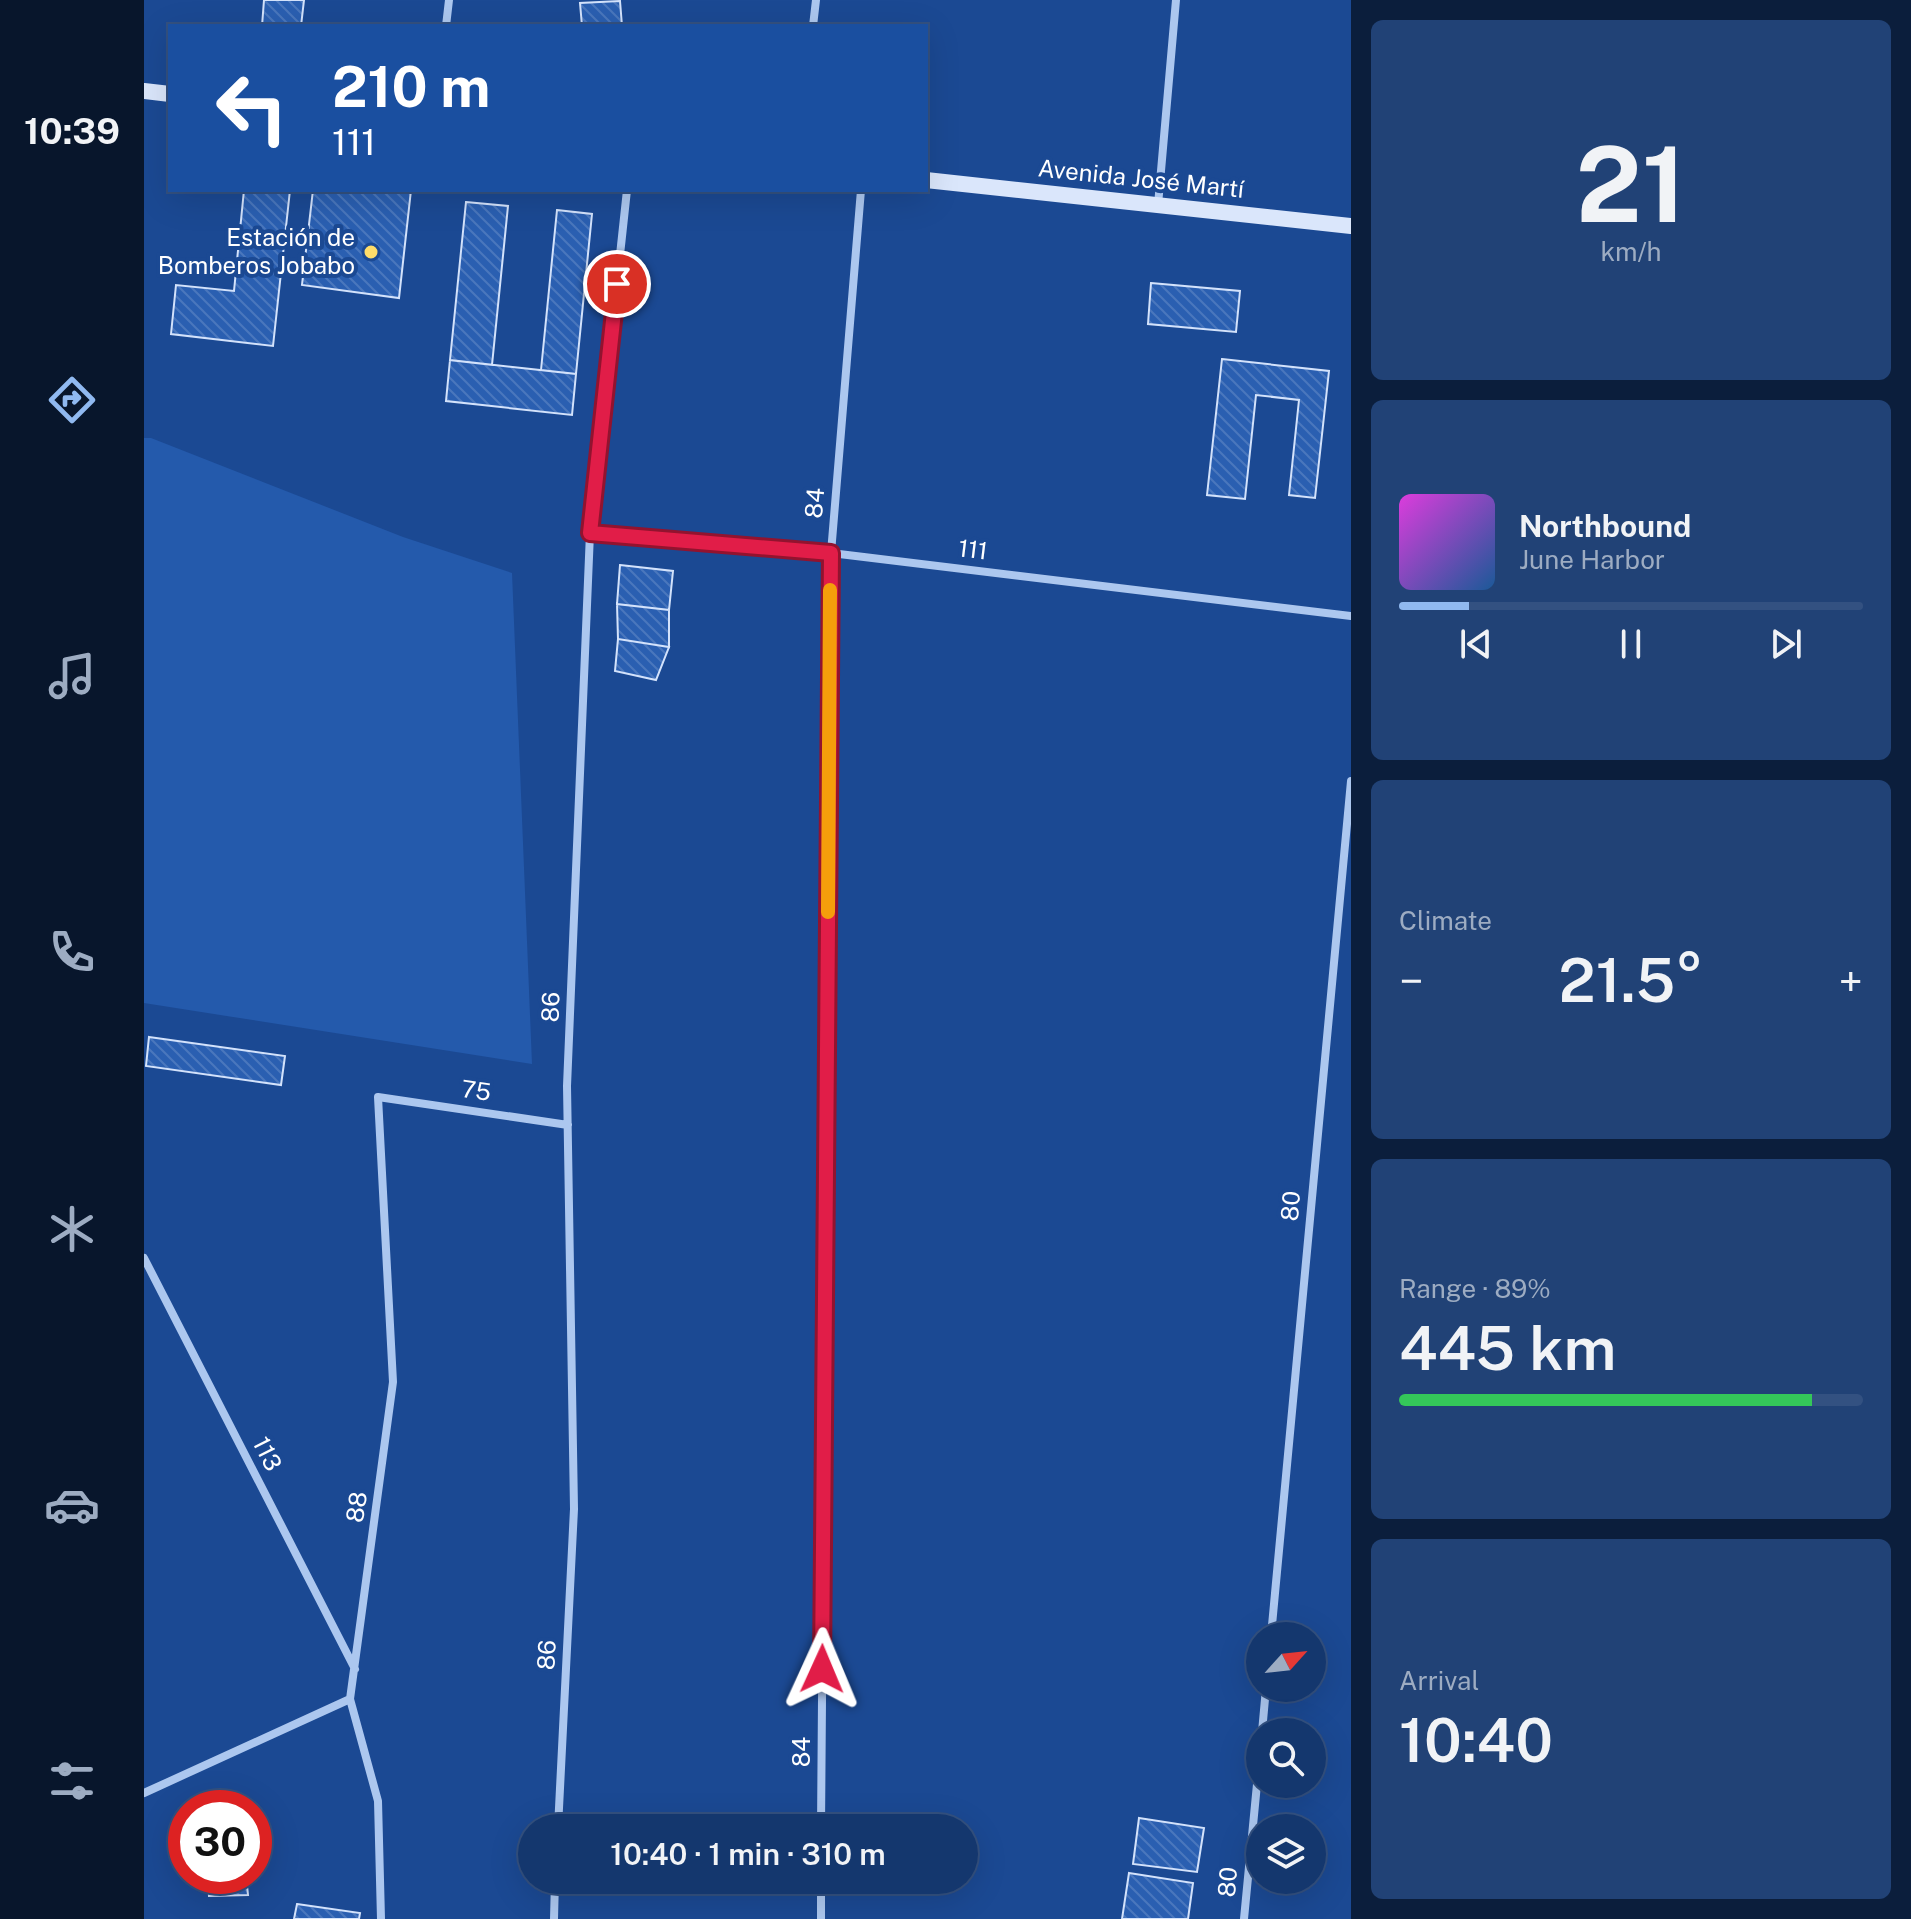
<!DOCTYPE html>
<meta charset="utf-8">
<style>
body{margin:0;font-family:"Public Sans",sans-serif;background:#214276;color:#f1f3f6;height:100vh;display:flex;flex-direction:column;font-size:30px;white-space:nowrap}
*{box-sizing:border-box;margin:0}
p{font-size:26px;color:#9dacc2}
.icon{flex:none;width:44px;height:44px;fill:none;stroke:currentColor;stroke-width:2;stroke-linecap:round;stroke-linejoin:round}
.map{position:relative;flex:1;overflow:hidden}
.side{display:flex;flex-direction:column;gap:20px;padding:20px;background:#0b1e3c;width:560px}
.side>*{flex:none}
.top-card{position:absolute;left:24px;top:24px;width:760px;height:168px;border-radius:0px;box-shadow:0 8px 32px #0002,0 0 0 2px #335181;background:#1a4fa0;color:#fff;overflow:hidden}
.needle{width:52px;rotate:63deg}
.controls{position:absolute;left:1102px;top:1622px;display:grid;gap:16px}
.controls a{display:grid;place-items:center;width:80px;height:80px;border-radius:50%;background:#14376e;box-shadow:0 8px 32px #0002,0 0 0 2px #335181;font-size:40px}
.speed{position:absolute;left:24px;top:1790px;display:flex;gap:16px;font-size:40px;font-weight:700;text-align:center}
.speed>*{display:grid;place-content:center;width:104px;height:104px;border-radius:50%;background:#14376e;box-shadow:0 8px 32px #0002,0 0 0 2px #335181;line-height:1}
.speed .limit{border:12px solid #d22;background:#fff;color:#111}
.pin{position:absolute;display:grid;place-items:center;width:68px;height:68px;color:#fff;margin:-34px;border:4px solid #fff;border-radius:50%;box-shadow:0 2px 8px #0007}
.me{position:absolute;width:88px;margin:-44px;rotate:1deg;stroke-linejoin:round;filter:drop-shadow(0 0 6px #0008)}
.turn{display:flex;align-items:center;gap:28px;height:168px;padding:0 32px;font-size:36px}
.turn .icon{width:104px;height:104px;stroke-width:2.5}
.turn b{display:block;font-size:56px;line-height:68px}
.big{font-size:60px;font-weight:600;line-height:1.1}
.side .tile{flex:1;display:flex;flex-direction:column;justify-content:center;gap:12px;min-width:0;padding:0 28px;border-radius:12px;background:#214276}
.side .dial{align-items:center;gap:0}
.dial b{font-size:104px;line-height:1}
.song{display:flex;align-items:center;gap:24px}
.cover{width:96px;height:96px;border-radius:12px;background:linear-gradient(135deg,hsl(300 70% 55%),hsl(210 70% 35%))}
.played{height:8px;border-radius:4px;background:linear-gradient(90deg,#90b9f0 15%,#335181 15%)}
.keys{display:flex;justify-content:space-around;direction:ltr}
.heat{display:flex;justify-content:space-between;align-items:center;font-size:44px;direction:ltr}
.charge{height:12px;border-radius:6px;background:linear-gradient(90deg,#34c759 89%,#335181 0)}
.trip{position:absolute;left:374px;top:1814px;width:460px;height:80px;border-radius:40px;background:#14376e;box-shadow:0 8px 32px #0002,0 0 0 2px #335181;font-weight:600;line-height:80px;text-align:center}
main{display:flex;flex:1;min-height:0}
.menu{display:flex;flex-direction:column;width:144px;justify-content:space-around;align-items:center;background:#08162c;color:#9dacc2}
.menu .icon{width:56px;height:56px}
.menu .on{color:#90b9f0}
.menu b{font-size:36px;color:#f1f3f6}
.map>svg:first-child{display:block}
.pitch{fill:#245aac}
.building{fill:url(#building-back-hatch);stroke:#d3e2fb;stroke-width:2}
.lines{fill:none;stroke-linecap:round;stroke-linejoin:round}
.street{stroke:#acc7ef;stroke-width:8}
.secondary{stroke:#dae6fb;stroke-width:16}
.route-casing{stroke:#92132f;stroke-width:20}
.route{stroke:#e11d48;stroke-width:14}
.slow{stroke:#f59e0b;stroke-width:14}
.poi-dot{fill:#ffdd6a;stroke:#1b4993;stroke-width:3}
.labels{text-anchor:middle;stroke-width:8;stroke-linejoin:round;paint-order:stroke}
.street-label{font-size:24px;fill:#fff;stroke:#1b4993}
.poi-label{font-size:24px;fill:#fff;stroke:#1b4993;text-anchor:end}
</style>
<main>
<nav class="menu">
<b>10:39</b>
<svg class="icon on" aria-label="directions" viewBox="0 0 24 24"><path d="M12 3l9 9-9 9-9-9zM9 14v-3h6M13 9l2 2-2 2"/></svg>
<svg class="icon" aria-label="music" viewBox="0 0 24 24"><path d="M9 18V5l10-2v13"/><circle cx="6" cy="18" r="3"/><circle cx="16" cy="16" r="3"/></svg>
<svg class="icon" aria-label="phone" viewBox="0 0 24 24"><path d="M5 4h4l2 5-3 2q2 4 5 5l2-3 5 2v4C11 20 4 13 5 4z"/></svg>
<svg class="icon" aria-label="climate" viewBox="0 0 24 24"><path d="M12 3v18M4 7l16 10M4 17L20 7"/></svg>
<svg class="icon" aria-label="car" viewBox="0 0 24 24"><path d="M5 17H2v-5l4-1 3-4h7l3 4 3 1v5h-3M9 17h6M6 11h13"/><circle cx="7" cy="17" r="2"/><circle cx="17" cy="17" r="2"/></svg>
<svg class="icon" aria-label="filters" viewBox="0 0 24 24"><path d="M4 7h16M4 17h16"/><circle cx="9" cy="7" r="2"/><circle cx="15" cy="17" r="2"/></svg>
</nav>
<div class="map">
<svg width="1207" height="1919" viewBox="0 0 1207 1919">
<defs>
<pattern id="building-back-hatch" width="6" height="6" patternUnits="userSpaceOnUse" patternTransform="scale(2)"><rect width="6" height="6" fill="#2a5fb1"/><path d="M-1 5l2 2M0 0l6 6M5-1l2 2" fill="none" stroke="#4a77bd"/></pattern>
</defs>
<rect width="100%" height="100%" fill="#1b4993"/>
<path class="pitch" d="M 0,438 L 7,438 L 259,537 L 368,573 L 388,1064 L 0,1003 Z"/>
<path class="building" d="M 120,0 L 160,0 L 157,26 L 118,26 Z
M 476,1 L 478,26 L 438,26 L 436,3 Z
M 100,190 L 146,190 L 129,346 L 27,334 L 32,285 L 90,291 Z
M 169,190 L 267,190 L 255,298 L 158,285 Z
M 322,202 L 364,206 L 348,365 L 306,360 Z
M 413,210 L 448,214 L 432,374 L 397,370 Z
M 1007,283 L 1096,291 L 1092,332 L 1004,324 Z
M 1078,359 L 1185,371 L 1171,498 L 1145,495 L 1155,400 L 1112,395 L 1101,499 L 1063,495 Z
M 306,360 L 432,374 L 428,415 L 302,401 Z
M 476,565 L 529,571 L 525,610 L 473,604 Z
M 473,604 L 525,610 L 525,647 L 474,639 Z
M 474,639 L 525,647 L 512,680 L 471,671 Z
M 5,1037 L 141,1056 L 137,1085 L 2,1066 Z
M 995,1818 L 1060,1828 L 1053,1872 L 989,1864 Z
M 985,1873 L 1049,1883 L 1044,1919 L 978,1919 Z
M 64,1876 L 102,1876 L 104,1895 L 65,1896 Z
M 153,1904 L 216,1913 L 215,1919 L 150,1919 Z"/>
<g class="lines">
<path class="street" d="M 302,26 L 305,0
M 669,26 L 672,0
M 1014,205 L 1032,0
M 446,533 L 687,553 L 1207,616
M 0,1258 L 211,1669
M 1127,1636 L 1207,781
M 1118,1732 L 1122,1688
M 0,1793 L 206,1699
M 414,1828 L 430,1509 L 423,1086 L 446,533 L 483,190
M 677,1828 L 687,553 L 717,190
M 237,1919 L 234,1801 L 206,1699 L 249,1382 L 234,1097 L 424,1125
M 410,1919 L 411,1880
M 677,1919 L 677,1880
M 1100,1919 L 1116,1753"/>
<path class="secondary" d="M 0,91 L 26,94
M 782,180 L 1207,226"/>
</g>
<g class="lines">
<defs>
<path id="route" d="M 473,284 L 446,533 L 687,553 L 678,1669"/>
</defs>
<use href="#route" class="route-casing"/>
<use href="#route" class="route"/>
<path class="slow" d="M 684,912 L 686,590"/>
</g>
<circle class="poi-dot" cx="227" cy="252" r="8"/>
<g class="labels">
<g class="street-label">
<text transform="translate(997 179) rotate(6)" y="8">Avenida José Martí</text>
<text transform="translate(671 503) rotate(-85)" y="8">84</text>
<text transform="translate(829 550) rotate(7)" y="8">111</text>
<text transform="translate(407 1007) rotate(-88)" y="8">86</text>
<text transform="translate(332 1091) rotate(8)" y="8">75</text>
<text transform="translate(1147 1206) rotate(-85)" y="8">80</text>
<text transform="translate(123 1454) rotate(63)" y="8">113</text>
<text transform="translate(213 1507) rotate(-82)" y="8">88</text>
<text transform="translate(403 1655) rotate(-87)" y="8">86</text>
<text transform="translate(658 1752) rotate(-90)" y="8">84</text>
<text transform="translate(1084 1882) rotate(-85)" y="8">80</text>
</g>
<g class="poi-label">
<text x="211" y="246">Estación de<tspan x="211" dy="28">Bomberos Jobabo</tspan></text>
</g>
</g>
</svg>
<div class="controls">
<a><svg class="needle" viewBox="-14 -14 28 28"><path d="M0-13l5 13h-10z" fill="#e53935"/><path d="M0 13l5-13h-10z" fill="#9dacc2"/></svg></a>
<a><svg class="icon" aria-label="search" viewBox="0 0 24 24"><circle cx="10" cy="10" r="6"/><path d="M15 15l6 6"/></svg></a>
<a><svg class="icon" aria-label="layers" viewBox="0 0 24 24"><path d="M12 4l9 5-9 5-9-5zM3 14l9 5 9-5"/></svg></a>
</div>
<div class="speed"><div class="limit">30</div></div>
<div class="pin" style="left:473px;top:284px;background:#d93025"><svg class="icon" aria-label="arrive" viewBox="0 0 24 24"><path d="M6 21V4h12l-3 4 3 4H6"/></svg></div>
<svg class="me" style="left:678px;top:1669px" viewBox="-20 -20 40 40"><path d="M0-17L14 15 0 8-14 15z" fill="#e11d48" stroke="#fff" stroke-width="4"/></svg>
<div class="trip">10:40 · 1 min · 310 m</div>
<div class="top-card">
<div class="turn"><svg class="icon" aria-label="left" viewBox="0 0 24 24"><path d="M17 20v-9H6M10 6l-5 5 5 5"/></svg><div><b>210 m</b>111</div></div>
</div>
</div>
<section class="side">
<div class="tile dial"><b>21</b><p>km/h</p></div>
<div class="tile">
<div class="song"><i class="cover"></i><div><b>Northbound</b><p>June Harbor</p></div></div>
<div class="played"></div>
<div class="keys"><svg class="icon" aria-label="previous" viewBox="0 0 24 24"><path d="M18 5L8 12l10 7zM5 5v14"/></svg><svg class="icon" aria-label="pause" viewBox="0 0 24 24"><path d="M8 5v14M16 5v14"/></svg><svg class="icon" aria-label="next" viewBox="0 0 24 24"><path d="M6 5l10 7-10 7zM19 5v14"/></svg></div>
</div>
<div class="tile"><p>Climate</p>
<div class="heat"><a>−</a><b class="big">21.5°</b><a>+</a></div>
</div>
<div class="tile"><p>Range · 89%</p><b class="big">445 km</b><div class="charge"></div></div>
<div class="tile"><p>Arrival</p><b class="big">10:40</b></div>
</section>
</main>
